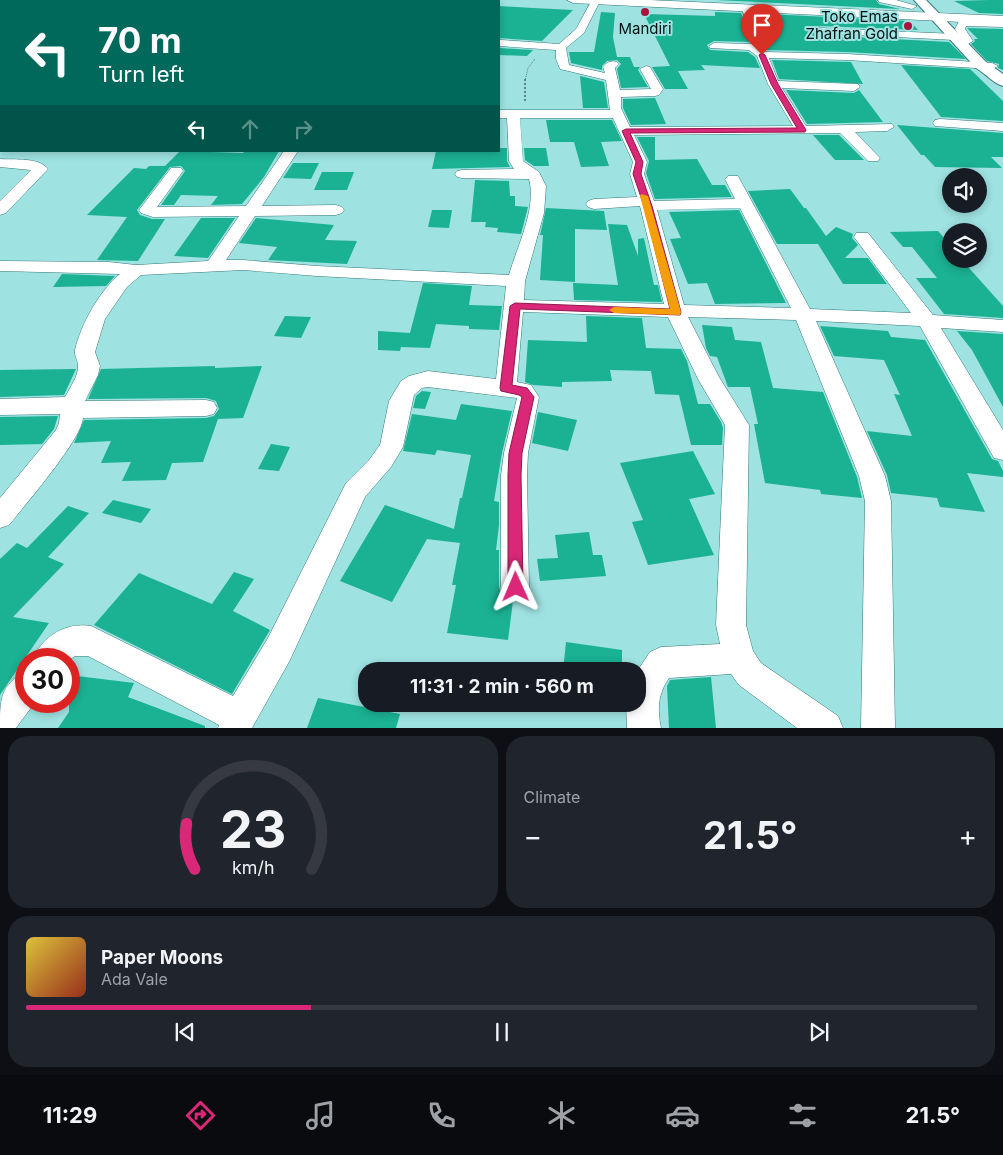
<!DOCTYPE html>
<meta charset="utf-8">
<style>
body{margin:0;font-family:Inter,sans-serif;background:#20242c;color:#f1f3f6;height:100vh;display:flex;flex-direction:column;font-size:19px;white-space:nowrap}
*{box-sizing:border-box;margin:0}
p{font-size:16px;color:#9ea1a6}
.icon{flex:none;width:28px;height:28px;fill:none;stroke:currentColor;stroke-width:2;stroke-linecap:round;stroke-linejoin:round}
.map{position:relative;height:728px;overflow:hidden}
.side{display:flex;flex-direction:column;gap:8px;padding:8px;background:#0d0f14;flex:1}
.side>*{flex:none}
.guide{position:absolute;left:0px;top:0px;width:500px;height:152px;box-shadow:0 2px 8px #0003;background:#00695c;color:#fff;overflow:hidden}
.buttons{position:absolute;left:942px;top:168px;display:grid;gap:10px}
.buttons a{display:grid;place-items:center;width:45px;height:45px;border-radius:50%;background:#171b24;box-shadow:0 2px 8px #0003;font-size:25px}
.speed{position:absolute;left:15px;top:648px;display:flex;gap:10px;font-size:25px;font-weight:700;text-align:center}
.speed>*{display:grid;place-content:center;width:65px;height:65px;border-radius:50%;background:#171b24;box-shadow:0 2px 8px #0003;line-height:1}
.speed .limit{border:8px solid #d22;background:#fff;color:#111}
.pin{position:absolute;display:grid;place-items:center;width:42px;height:42px;color:#fff;margin:-51px -21px;border-radius:50% 50% 50% 0;rotate:-45deg;box-shadow:0 0 5px #0007}
.pin .icon{rotate:45deg}
.me{position:absolute;width:55px;margin:-28px;rotate:359deg;stroke-linejoin:round;filter:drop-shadow(0 0 4px #0008)}
.turn{display:flex;align-items:center;gap:18px;height:105px;padding:0 15px;font-size:22px}
.turn .icon{width:65px;height:65px;stroke-width:2.5}
.turn b{display:block;font-size:35px;line-height:42px}
.lanes{display:flex;align-items:center;height:48px;padding:0 15px;background:#0003;justify-content:center;gap:25px;direction:ltr}
.lanes .off{opacity:.35}
.big{font-size:38px;font-weight:700;line-height:1.1}
.side .card{flex:1;display:flex;flex-direction:column;justify-content:center;gap:8px;min-width:0;padding:0 18px;border-radius:20px;background:#20242c}
.side .dial{align-items:center;gap:0}
.dial svg{height:130px;overflow:visible;fill:none;stroke:#363941;stroke-width:7;stroke-linecap:round;text-anchor:middle}
.dial text{fill:#f1f3f6;stroke:none}
.song{display:flex;align-items:center;gap:15px}
.cover{width:60px;height:60px;border-radius:8px;background:linear-gradient(135deg,hsl(50 70% 55%),hsl(10 70% 35%))}
.played{height:5px;border-radius:2px;background:linear-gradient(90deg,#db2777 30%,#363941 30%)}
.keys{display:flex;justify-content:space-around;direction:ltr}
.heat{display:flex;justify-content:space-between;align-items:center;font-size:28px;direction:ltr}
.side .tiles{flex:1;display:grid;gap:8px;grid-template-columns:1fr 1fr}
.card:last-child{grid-column:span 2}
.trip{position:absolute;left:358px;top:662px;width:288px;height:50px;border-radius:20px;background:#171b24;box-shadow:0 2px 8px #0003;font-weight:700;line-height:50px;text-align:center}
.dock{display:flex;height:80px;justify-content:space-around;align-items:center;background:#090b0e;color:#9ea1a6}
.dock .icon{width:35px;height:35px}
.dock .current{color:#db2777}
.dock b{font-size:22px;color:#f1f3f6}
.map>svg:first-child{display:block}
.building{fill:#1bb193}
.lines{fill:none;stroke-linecap:round;stroke-linejoin:round}
.service-casing{stroke:#357978;stroke-width:1}
.minor-casing{stroke:#357978;stroke-width:1}
.tertiary-casing{stroke:#357978;stroke-width:2}
.trunk-casing{stroke:#357978;stroke-width:1}
.path-far1{stroke:#578484;stroke-width:1;stroke-dasharray:1 1;stroke-linecap:butt}
.path{stroke:#578484;stroke-width:2;stroke-dasharray:2 2;stroke-linecap:butt}
.service{fill:#fff;fill-rule:evenodd}
.minor{fill:#fff;fill-rule:evenodd}
.tertiary{fill:#fff;fill-rule:evenodd}
.trunk{fill:#fff;fill-rule:evenodd}
.route{fill:#db2777;stroke:#8e194d}
.slow{fill:#f59e0b}
.poi-dot{fill:#aa133c;stroke:#9ee2e1;stroke-width:2}
.labels{text-anchor:middle;stroke-width:4;stroke-linejoin:round;paint-order:stroke}
.far-poi-label{font-size:15px;fill:#001212;stroke:#9ee2e1;text-anchor:end}
</style>
<div class="map">
<svg width="1003" height="728" viewBox="0 0 1003 728">
<rect width="100%" height="100%" fill="#9ee2e1"/>
<path class="building" d="M 716,0 L 876,0 L 879,4 L 900,9 Z
M 989,0 L 1003,0 L 1003,14 L 979,13 L 954,1 Z
M 499,6 L 533,8 L 573,10 L 542,41 L 499,38 Z
M 601,12 L 615,13 L 613,37 L 617,57 L 630,57 L 634,67 L 640,67 L 638,70 L 648,87 L 621,88 L 617,69 L 621,64 L 617,60 L 607,61 L 602,66 L 602,70 L 571,63 L 569,52 L 594,52 Z
M 715,12 L 741,13 L 746,26 L 752,28 L 754,25 L 749,13 L 910,21 L 918,30 L 820,26 L 813,32 L 816,35 L 949,42 L 966,59 L 847,52 L 766,50 L 752,42 L 714,41 L 707,45 L 710,50 L 748,52 L 755,57 L 760,68 L 701,65 L 705,70 L 678,71 L 688,89 L 665,89 L 652,67 L 670,66 L 644,14 L 715,16 Z
M 967,28 L 1003,29 L 1003,70 L 998,68 L 999,64 L 987,61 L 971,44 L 975,41 L 974,39 L 978,39 Z
M 499,48 L 533,50 L 527,56 L 499,55 Z
M 772,60 L 851,62 L 863,84 L 779,79 Z
M 901,65 L 970,69 L 1003,101 L 1003,121 L 941,117 Z
M 580,76 L 604,82 L 608,108 L 583,108 Z
M 786,90 L 854,93 L 859,90 L 883,122 L 807,124 Z
M 655,98 L 666,124 L 631,125 L 623,108 L 623,99 Z
M 546,120 L 612,120 L 622,141 L 601,142 L 609,166 L 581,167 L 574,142 L 550,142 Z
M 897,125 L 1003,133 L 1003,157 L 991,157 L 1002,168 L 935,167 L 924,155 L 921,155 Z
M 813,135 L 839,135 L 864,160 L 835,160 Z
M 637,137 L 655,137 L 655,160 L 697,159 L 712,185 L 725,185 L 732,197 L 655,199 L 646,173 L 649,161 Z
M 499,148 L 507,148 L 507,161 L 510,167 L 432,169 L 436,151 L 499,151 Z
M 524,148 L 546,148 L 549,166 L 534,166 L 525,160 Z
M 180,151 L 243,153 L 245,151 L 279,151 L 264,177 L 242,204 L 211,205 L 218,196 L 181,195 L 174,205 L 161,205 L 185,171 L 181,166 L 170,167 L 137,210 L 140,215 L 152,219 L 165,219 L 138,261 L 97,260 L 127,217 L 87,215 L 134,168 L 146,169 L 149,166 L 165,166 Z
M 293,163 L 319,163 L 311,179 L 283,178 Z
M 322,172 L 354,172 L 347,190 L 314,190 Z
M 475,180 L 509,181 L 510,196 L 515,196 L 515,206 L 528,207 L 521,234 L 497,232 L 498,228 L 485,227 L 486,222 L 471,222 Z
M 790,189 L 804,208 L 806,208 L 826,236 L 836,227 L 853,234 L 852,238 L 858,245 L 845,258 L 868,258 L 887,284 L 843,284 L 818,244 L 777,244 L 748,191 Z
M 546,208 L 604,211 L 607,230 L 575,229 L 575,282 L 540,280 L 543,235 L 540,235 Z
M 432,210 L 452,210 L 449,228 L 428,227 Z
M 739,210 L 786,303 L 715,304 L 707,283 L 688,284 L 670,239 L 681,238 L 669,212 Z
M 201,218 L 235,218 L 208,258 L 174,256 Z
M 256,218 L 334,225 L 325,240 L 357,241 L 347,264 L 268,260 L 277,247 L 239,243 Z
M 608,224 L 627,225 L 638,256 L 638,239 L 644,238 L 654,285 L 658,285 L 662,302 L 574,300 L 573,283 L 618,285 Z
M 938,231 L 951,246 L 951,259 L 961,259 L 1003,306 L 1003,318 L 944,314 L 916,278 L 937,278 L 912,247 L 903,247 L 890,232 Z
M 62,274 L 115,276 L 106,286 L 53,287 Z
M 423,283 L 472,286 L 469,305 L 502,306 L 499,330 L 469,329 L 469,326 L 436,324 L 430,348 L 401,347 L 400,351 L 378,350 L 378,331 L 410,333 Z
M 285,316 L 311,317 L 301,338 L 274,336 Z
M 586,316 L 642,318 L 646,348 L 681,349 L 687,361 L 698,404 L 710,404 L 721,422 L 723,428 L 722,445 L 691,445 L 679,395 L 655,394 L 651,371 L 610,370 L 612,381 L 562,382 L 562,387 L 533,385 L 525,382 L 528,340 L 587,342 Z
M 702,325 L 732,327 L 735,340 L 761,342 L 773,388 L 823,392 L 857,477 L 862,498 L 821,494 L 820,490 L 765,483 L 754,424 L 758,424 L 750,387 L 728,387 L 717,357 L 710,356 L 706,348 Z
M 820,326 L 888,331 L 891,337 L 925,340 L 992,459 L 998,461 L 1003,471 L 1003,477 L 967,473 L 985,512 L 940,507 L 937,498 L 891,493 L 887,475 L 867,431 L 912,436 L 894,394 L 900,395 L 884,360 L 834,356 Z
M 957,331 L 1003,334 L 1003,407 L 972,350 Z
M 215,366 L 215,368 L 262,366 L 243,418 L 218,419 L 203,462 L 172,463 L 166,480 L 122,481 L 131,462 L 101,463 L 111,441 L 74,443 L 84,420 L 206,418 L 214,416 L 219,409 L 216,401 L 206,398 L 88,399 L 101,369 Z
M 76,369 L 64,395 L 0,397 L 0,370 Z
M 422,391 L 431,392 L 425,409 L 413,408 L 416,396 Z
M 461,404 L 512,411 L 502,453 L 494,501 L 499,502 L 499,525 L 496,550 L 499,550 L 499,587 L 503,597 L 513,601 L 508,640 L 447,633 L 456,585 L 452,585 L 460,543 L 427,539 L 392,602 L 340,581 L 385,505 L 454,529 L 460,498 L 462,498 L 471,455 L 437,450 L 435,455 L 403,451 L 412,414 L 456,420 Z
M 538,412 L 577,420 L 568,451 L 532,443 Z
M 58,416 L 54,429 L 42,444 L 0,445 L 0,417 Z
M 271,444 L 290,447 L 279,471 L 258,469 Z
M 693,451 L 715,494 L 689,499 L 714,555 L 648,565 L 632,522 L 643,520 L 620,463 Z
M 113,500 L 151,509 L 141,523 L 102,513 Z
M 68,506 L 89,513 L 48,557 L 64,564 L 13,617 L 49,623 L 0,695 L 0,559 L 17,543 L 27,548 Z
M 589,532 L 593,555 L 602,555 L 606,576 L 540,581 L 537,559 L 558,558 L 555,535 Z
M 234,572 L 254,579 L 233,611 L 270,630 L 232,694 L 94,625 L 139,573 L 212,604 Z
M 566,642 L 622,650 L 622,671 L 563,671 Z
M 69,675 L 134,683 L 128,697 L 205,726 L 205,728 L 58,728 L 69,712 Z
M 711,677 L 716,728 L 669,728 L 667,686 L 670,680 Z
M 318,698 L 400,714 L 396,728 L 307,728 Z"/>
<g class="lines">
<defs>
<path id="service" d="M 741,7 L 745,8 L 752,26 L 748,25 Z"/>
<path id="minor" d="M 38,0 L 47,0 L 47,1 L 38,1 Z
M 346,0 L 354,0 L 354,1 L 346,1 Z
M 428,0 L 436,0 L 436,1 L 428,1 Z
M 592,0 L 600,1 L 584,33 L 566,48 L 569,65 L 605,73 L 603,67 C 607,62 611,60 617,62 L 619,64 L 615,68 L 620,90 L 651,89 L 640,69 L 646,66 L 650,67 L 663,89 L 659,95 L 655,96 L 621,97 L 621,108 L 630,127 L 793,126 L 768,84 L 757,56 L 749,50 L 710,48 L 709,46 L 714,43 L 752,44 L 765,52 L 847,54 L 992,63 L 998,66 L 992,69 L 847,60 L 769,58 L 778,81 L 858,84 L 860,87 L 854,91 L 782,88 L 806,126 L 892,124 L 894,127 L 887,131 L 855,132 L 880,158 L 878,161 L 868,161 L 840,133 L 634,135 L 647,162 L 644,174 L 654,201 L 735,199 L 725,179 L 728,176 L 738,176 L 810,309 L 911,313 L 854,237 L 856,233 L 868,233 L 933,315 L 1003,320 L 1003,332 L 941,328 L 1003,430 L 1003,460 L 994,458 L 920,326 L 816,321 L 885,476 L 891,501 L 895,728 L 861,728 L 865,501 L 859,476 L 796,320 L 688,317 L 719,377 L 749,425 L 746,625 L 753,651 L 761,663 L 838,716 L 843,728 L 797,728 L 739,685 L 731,674 L 669,678 C 658,694 657,708 661,728 L 627,728 L 626,704 L 636,704 L 636,673 L 650,652 L 661,647 L 720,644 L 716,625 L 725,425 L 698,379 L 668,317 L 523,312 L 517,382 L 531,385 L 539,397 L 528,453 L 527,475 L 529,587 L 525,596 L 515,600 L 505,596 L 501,587 L 501,475 L 504,453 L 517,398 L 428,387 L 422,388 L 414,395 L 403,447 L 391,467 L 365,497 L 290,660 L 252,728 L 218,728 L 219,725 L 88,656 L 75,656 L 69,660 L 69,659 L 33,659 C 43,636 66,622 91,626 L 233,696 L 268,638 L 346,483 L 369,460 L 380,445 L 389,401 L 401,381 L 409,376 L 428,371 L 496,379 L 506,286 L 317,276 L 243,270 L 141,275 L 127,287 L 105,319 L 95,352 L 100,366 L 98,375 L 85,401 L 206,400 L 214,402 L 217,408 L 214,414 L 206,416 L 83,418 C 82,439 25,505 9,525 L 0,528 L 0,498 L 56,430 L 59,423 L 60,414 L 0,415 L 0,399 L 65,397 C 70,388 79,375 78,365 C 78,360 74,355 75,350 C 81,324 100,290 120,274 L 0,271 L 0,261 L 109,262 L 136,265 L 208,261 L 239,216 L 153,217 L 141,213 L 139,210 L 171,168 L 181,168 L 183,171 L 157,207 L 246,206 L 284,151 L 298,151 L 262,206 L 336,205 L 342,207 L 344,210 L 342,213 L 336,215 L 255,216 L 226,260 L 243,260 L 317,266 L 509,275 C 517,246 537,209 529,179 L 462,178 L 457,177 L 455,174 L 457,171 L 462,170 L 514,169 L 509,161 L 507,118 L 499,118 L 499,110 L 610,110 L 606,80 L 560,69 L 556,59 L 556,50 L 499,46 L 499,40 L 501,40 L 559,44 L 576,29 ZM 520,118 L 613,118 L 633,162 L 630,174 L 637,197 L 594,199 L 588,201 L 586,204 L 588,207 L 594,209 L 640,206 L 664,304 L 524,300 L 525,281 L 544,213 L 546,186 L 539,172 L 523,161 ZM 740,208 L 791,308 L 684,305 L 657,210 Z
M 878,0 L 896,0 L 917,6 L 912,9 L 879,2 Z
M 0,4 L 1,4 L 1,10 L 0,10 Z
M 962,20 L 1003,21 L 1003,27 L 966,26 L 965,29 L 973,41 L 968,44 L 964,43 L 955,29 L 959,21 Z
M 820,28 L 955,34 L 960,37 L 955,40 L 816,33 L 815,31 Z
M 940,119 L 1003,123 L 1003,131 L 935,126 L 933,123 L 935,120 Z
M 0,159 C 14,160 39,157 48,169 L 6,213 L 0,215 L 0,201 L 31,170 L 0,167 Z
M 26,672 L 26,701 L 36,701 L 16,728 L 0,728 C 0,700 0,684 26,672 Z"/>
<path id="tertiary" d="M 914,0 L 926,0 L 986,62 L 1003,74 L 1003,86 C 994,84 985,73 976,68 Z"/>
<path id="trunk" d="M 567,0 L 649,0 L 1003,16 L 1003,24 L 573,3 Z"/>
</defs>
<use href="#service" class="service-casing"/>
<use href="#minor" class="minor-casing"/>
<use href="#tertiary" class="tertiary-casing"/>
<use href="#trunk" class="trunk-casing"/>
<path class="path-far1" d="M 525,81 L 528,68 L 535,59"/>
<path class="path" d="M 525,79 L 525,102"/>
<use href="#service" class="service"/>
<use href="#minor" class="minor"/>
<use href="#tertiary" class="tertiary"/>
<use href="#trunk" class="trunk"/>
</g>
<path class="route" d="M 762,53 L 765,55 L 778,84 L 806,130 L 805,132 L 630,133 L 643,162 L 641,174 L 652,206 L 681,312 L 680,315 L 520,309 L 512,385 L 527,388 L 534,397 L 522,453 L 521,475 L 523,587 L 521,592 L 516,594 L 510,592 L 508,587 L 508,475 L 509,453 L 522,397 L 519,395 L 501,391 L 500,388 L 510,306 L 515,303 L 670,309 L 644,206 L 633,174 L 636,162 L 622,131 L 626,129 L 797,128 L 771,84 L 759,55 Z"/>
<path class="slow" d="M 641,194 L 648,196 L 681,312 L 680,315 L 614,313 L 609,310 L 614,307 L 670,309 L 640,196 Z"/>
<g class="poi-dot">
<circle cx="645" cy="12" r="5"/>
<circle cx="908" cy="26" r="5"/>
</g>
<g class="labels">
<g class="far-poi-label">
<text x="898" y="22">Toko Emas<tspan x="898" dy="17">Zhafran Gold</tspan></text>
<text x="645" y="34" text-anchor="middle">Mandiri</text>
</g>
</g>
</svg>
<div class="buttons">
<a><svg class="icon" aria-label="sound" viewBox="0 0 24 24"><path d="M4 9h4l5-4v14l-5-4H4zM17 9q2 3 0 6"/></svg></a>
<a><svg class="icon" aria-label="layers" viewBox="0 0 24 24"><path d="M12 4l9 5-9 5-9-5zM3 14l9 5 9-5"/></svg></a>
</div>
<div class="speed"><div class="limit">30</div></div>
<div class="pin" style="left:762px;top:55px;background:#d93025"><svg class="icon" aria-label="arrive" viewBox="0 0 24 24"><path d="M6 21V4h12l-3 4 3 4H6"/></svg></div>
<svg class="me" style="left:516px;top:587px" viewBox="-20 -20 40 40"><path d="M0-17L14 15 0 8-14 15z" fill="#db2777" stroke="#fff" stroke-width="4"/></svg>
<div class="trip">11:31 · 2 min · 560 m</div>
<div class="guide">
<div class="turn"><svg class="icon" aria-label="left" viewBox="0 0 24 24"><path d="M17 20v-9H6M10 6l-5 5 5 5"/></svg><div><b>70 m</b>Turn left</div></div>
<div class="lanes"><svg class="icon" aria-label="left" viewBox="0 0 24 24"><path d="M17 20v-9H6M10 6l-5 5 5 5"/></svg><svg class="icon off" aria-label="ahead" viewBox="0 0 24 24"><path d="M12 20V5M6 11l6-6 6 6"/></svg><svg class="icon off" aria-label="right" viewBox="0 0 24 24"><path d="M7 20v-9h11M14 6l5 5-5 5"/></svg></div>
</div>
</div>
<section class="side">
<div class="tiles">
<div class="card dial"><svg viewBox="0 0 100 80">
<path d="M14 69A42 42 0 1 1 86 69"/>
<path d="M14 69A42 42 0 0 1 9 41" stroke="#db2777"/>
<text x="50" y="56" font-size="32" font-weight="700">23</text>
<text x="50" y="72" font-size="11">km/h</text>
</svg></div>
<div class="card"><p>Climate</p>
<div class="heat"><a>−</a><b class="big">21.5°</b><a>+</a></div>
</div>
<div class="card">
<div class="song"><i class="cover"></i><div><b>Paper Moons</b><p>Ada Vale</p></div></div>
<div class="played"></div>
<div class="keys"><svg class="icon" aria-label="previous" viewBox="0 0 24 24"><path d="M18 5L8 12l10 7zM5 5v14"/></svg><svg class="icon" aria-label="pause" viewBox="0 0 24 24"><path d="M8 5v14M16 5v14"/></svg><svg class="icon" aria-label="next" viewBox="0 0 24 24"><path d="M6 5l10 7-10 7zM19 5v14"/></svg></div>
</div>
</div>
</section>
<nav class="dock">
<b>11:29</b>
<svg class="icon current" aria-label="directions" viewBox="0 0 24 24"><path d="M12 3l9 9-9 9-9-9zM9 14v-3h6M13 9l2 2-2 2"/></svg>
<svg class="icon" aria-label="music" viewBox="0 0 24 24"><path d="M9 18V5l10-2v13"/><circle cx="6" cy="18" r="3"/><circle cx="16" cy="16" r="3"/></svg>
<svg class="icon" aria-label="phone" viewBox="0 0 24 24"><path d="M5 4h4l2 5-3 2q2 4 5 5l2-3 5 2v4C11 20 4 13 5 4z"/></svg>
<svg class="icon" aria-label="climate" viewBox="0 0 24 24"><path d="M12 3v18M4 7l16 10M4 17L20 7"/></svg>
<svg class="icon" aria-label="car" viewBox="0 0 24 24"><path d="M5 17H2v-5l4-1 3-4h7l3 4 3 1v5h-3M9 17h6M6 11h13"/><circle cx="7" cy="17" r="2"/><circle cx="17" cy="17" r="2"/></svg>
<svg class="icon" aria-label="filters" viewBox="0 0 24 24"><path d="M4 7h16M4 17h16"/><circle cx="9" cy="7" r="2"/><circle cx="15" cy="17" r="2"/></svg>
<b>21.5°</b>
</nav>
